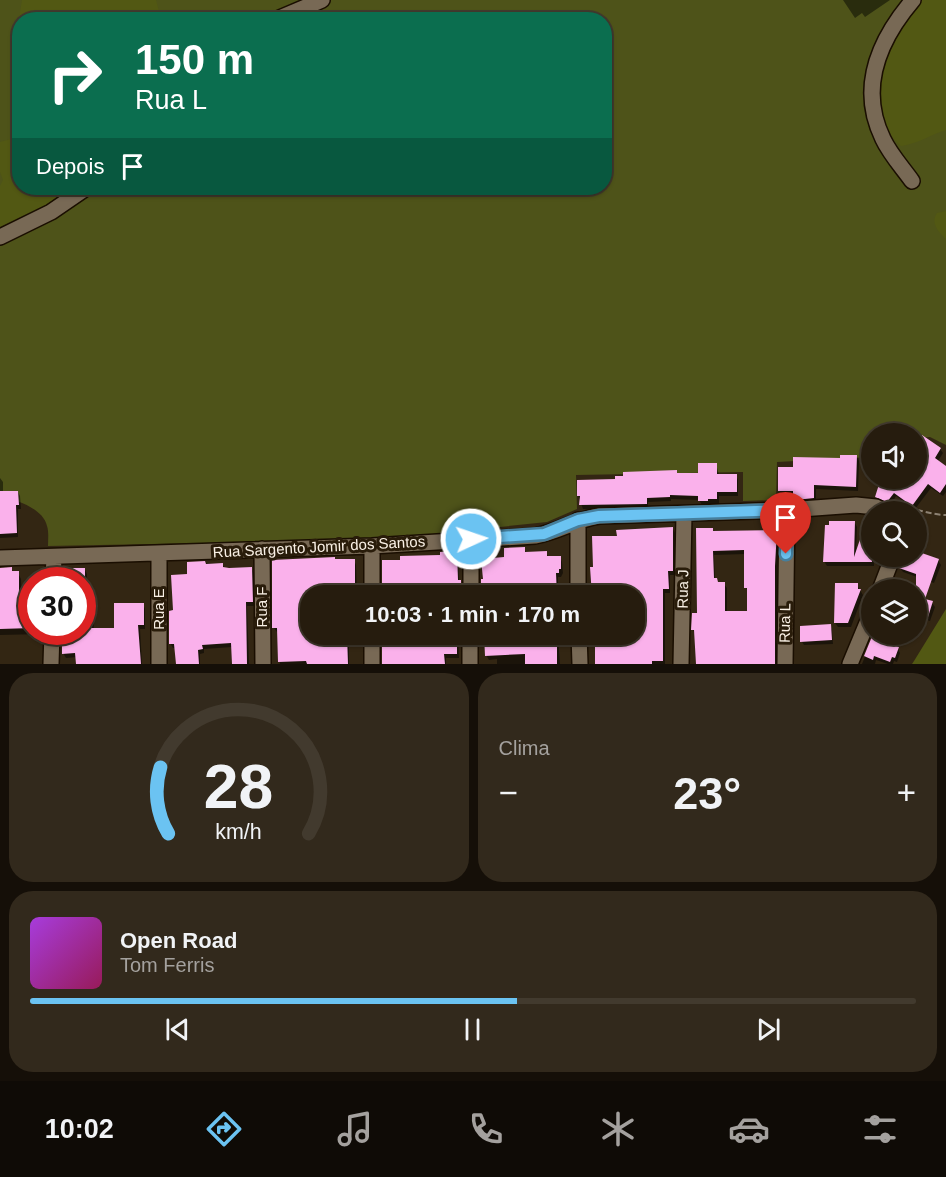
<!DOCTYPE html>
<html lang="pt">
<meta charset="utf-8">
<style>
body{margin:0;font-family:Arial,sans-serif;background:#32291c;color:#f1f3f6;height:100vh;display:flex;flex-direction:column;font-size:22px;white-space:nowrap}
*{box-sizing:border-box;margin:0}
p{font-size:20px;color:#a4a19e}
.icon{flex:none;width:33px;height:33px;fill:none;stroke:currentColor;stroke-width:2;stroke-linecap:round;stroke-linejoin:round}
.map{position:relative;height:664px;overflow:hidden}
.sheet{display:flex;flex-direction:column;gap:9px;padding:9px;background:#150f08;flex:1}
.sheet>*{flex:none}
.banner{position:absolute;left:12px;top:12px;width:600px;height:183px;border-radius:24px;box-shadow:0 2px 4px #0004,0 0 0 2px #423a2e;background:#0b6e4f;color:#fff;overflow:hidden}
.controls{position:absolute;left:861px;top:423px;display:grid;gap:12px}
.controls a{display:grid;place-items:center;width:66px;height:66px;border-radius:50%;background:#261c0e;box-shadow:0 2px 4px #0004,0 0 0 2px #423a2e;font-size:30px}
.speed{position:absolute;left:18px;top:567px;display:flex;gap:12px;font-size:30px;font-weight:700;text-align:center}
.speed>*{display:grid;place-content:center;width:78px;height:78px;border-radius:50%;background:#261c0e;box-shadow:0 2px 4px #0004,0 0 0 2px #423a2e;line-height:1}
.speed .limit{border:9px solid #d22;background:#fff;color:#111}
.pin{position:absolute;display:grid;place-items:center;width:51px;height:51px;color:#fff;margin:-62px -26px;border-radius:50% 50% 50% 0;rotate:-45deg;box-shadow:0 0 6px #0007}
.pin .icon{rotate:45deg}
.me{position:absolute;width:66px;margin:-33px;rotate:87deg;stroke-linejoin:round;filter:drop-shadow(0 0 4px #0008)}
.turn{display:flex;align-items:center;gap:21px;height:126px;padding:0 24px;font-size:27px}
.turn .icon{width:78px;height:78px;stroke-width:2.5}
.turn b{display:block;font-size:42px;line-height:51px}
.then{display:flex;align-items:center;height:57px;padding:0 24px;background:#0003;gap:12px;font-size:22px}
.big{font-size:45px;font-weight:800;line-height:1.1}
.sheet .card{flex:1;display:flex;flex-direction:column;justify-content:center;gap:9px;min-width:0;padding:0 21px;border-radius:24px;background:#32291c}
.sheet .dial{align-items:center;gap:0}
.dial svg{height:156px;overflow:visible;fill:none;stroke:#423a2e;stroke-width:7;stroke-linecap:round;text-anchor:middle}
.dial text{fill:#f1f3f6;stroke:none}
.song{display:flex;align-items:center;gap:18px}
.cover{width:72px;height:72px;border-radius:9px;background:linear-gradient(135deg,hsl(280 70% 55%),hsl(330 70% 35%))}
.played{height:6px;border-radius:3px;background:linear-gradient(90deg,#6bc3f2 55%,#423a2e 55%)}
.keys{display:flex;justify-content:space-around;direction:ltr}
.heat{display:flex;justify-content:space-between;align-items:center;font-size:33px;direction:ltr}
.sheet .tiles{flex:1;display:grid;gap:9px;grid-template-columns:1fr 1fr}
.card:last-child{grid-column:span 2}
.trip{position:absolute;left:300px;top:585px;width:345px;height:60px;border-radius:24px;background:#261c0e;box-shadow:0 2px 4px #0004,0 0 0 2px #423a2e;font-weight:800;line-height:60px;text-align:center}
.tabs{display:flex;height:96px;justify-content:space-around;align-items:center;background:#0f0b06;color:#a4a19e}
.tabs .icon{width:42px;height:42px}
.tabs .on{color:#6bc3f2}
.tabs b{font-size:27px;color:#f1f3f6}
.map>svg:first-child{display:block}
.green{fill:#4e5319;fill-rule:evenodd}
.forest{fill:#525813}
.shadow{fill:#0007;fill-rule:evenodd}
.building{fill:#fab1eb;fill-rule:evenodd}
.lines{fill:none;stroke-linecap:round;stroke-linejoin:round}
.street-casing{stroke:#1a0e01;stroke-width:18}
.path{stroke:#8d8273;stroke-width:2;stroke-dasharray:6 3;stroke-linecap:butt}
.street{stroke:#786955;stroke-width:15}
.route-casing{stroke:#467f9d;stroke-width:15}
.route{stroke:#6bc3f2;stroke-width:10}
.labels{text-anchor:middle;stroke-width:6;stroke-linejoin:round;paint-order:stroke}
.street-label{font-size:15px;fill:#f9f0e5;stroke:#291c0a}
</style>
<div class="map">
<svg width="946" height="664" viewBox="0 0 946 664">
<rect width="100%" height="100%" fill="#332613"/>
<path class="green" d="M 0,0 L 946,0 L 946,445 L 930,437 L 917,438 L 916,434 L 872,434 L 871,457 L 777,462 L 776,500 L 743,501 L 743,472 L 576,475 L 577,509 L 547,522 L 414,536 L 303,541 L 48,546 C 48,540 49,532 47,526 C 43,508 16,500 0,496 ZM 20,20 L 604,20 L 604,188 L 20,188 Z"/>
<path class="forest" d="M 22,0 L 156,0 L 161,19 L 20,20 L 19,39 L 18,25 Z
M 919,0 L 946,0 L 946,130 C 930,135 917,144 901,146 C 878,126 870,84 883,55 C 891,37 908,17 919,0 Z
M 19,137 L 20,188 L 72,188 L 46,205 L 0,227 L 0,186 L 3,180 L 0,172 L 0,142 Z
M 946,211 L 946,239 C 939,232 930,224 937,213 Z
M 946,609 L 946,664 L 912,664 L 914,661 Z"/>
<path class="shadow" d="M 843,0 L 890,0 L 865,17 L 862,13 L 855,18 Z
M 940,449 L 943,453 L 938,461 L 946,467 L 946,492 L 943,496 L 931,488 L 915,509 L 896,496 L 890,506 L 879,501 L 876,497 L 916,478 Z
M 857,457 L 859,461 L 858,491 L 816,489 L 816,502 L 797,503 L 794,495 L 782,495 L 779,490 L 795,469 Z
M 716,464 L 719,475 L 736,475 L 738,480 L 738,496 L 719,496 L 719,504 L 702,505 L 699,500 L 671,499 L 671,501 L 648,502 L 648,508 L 583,509 L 578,495 L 617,480 L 677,474 L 700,474 Z
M 0,478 L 3,482 L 3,493 L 18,492 L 20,496 L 21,509 L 18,509 L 18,537 L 0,538 L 0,542 Z
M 855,523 L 857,527 L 856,553 L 874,556 L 874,566 L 827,566 L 824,561 L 826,526 Z
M 673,529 L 675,533 L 675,575 L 670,575 L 670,593 L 665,593 L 665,664 L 595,664 L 596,636 L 592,634 L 634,634 L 634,596 L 593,596 L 618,537 Z
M 714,532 L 776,532 L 779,536 L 777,571 L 777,664 L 697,664 L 695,634 L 693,630 L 698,614 ZM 746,554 L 746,587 L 749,593 L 749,612 L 727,612 L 727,588 L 724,584 L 719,584 L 715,579 L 714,555 Z
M 524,549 L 527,554 L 546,553 L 549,558 L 560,557 L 562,562 L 563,573 L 561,577 L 558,577 L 558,596 L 484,596 L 482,592 L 505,558 Z
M 456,553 L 458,557 L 459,582 L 463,586 L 463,596 L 390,596 L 386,595 L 383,591 L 442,556 Z
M 354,560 L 356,565 L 357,596 L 310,596 L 310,634 L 352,634 L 352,641 L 349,642 L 349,664 L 280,664 L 279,632 L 277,632 L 274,628 L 336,561 Z
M 938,560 L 941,565 L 934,583 L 903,572 L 900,568 Z
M 188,563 L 222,564 L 225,568 L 252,569 L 254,573 L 254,606 L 247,606 L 249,664 L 234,664 L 232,647 L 204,649 L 204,653 L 200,654 L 200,664 L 177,664 L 176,648 L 173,648 L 170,643 L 174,612 L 188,576 Z
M 11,569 L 14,573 L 18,573 L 21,579 L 22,608 L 32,608 L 32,632 L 44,632 L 44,634 L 0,635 L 0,609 Z
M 71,570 L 85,570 L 87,574 L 87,612 L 91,612 L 93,617 L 94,630 L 115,629 L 143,604 L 145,609 L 145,629 L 140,629 L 142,664 L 77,664 L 77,657 L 66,658 L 63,653 L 68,632 L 82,632 L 82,580 L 72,580 Z
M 857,585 L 863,595 L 851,627 L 838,627 L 835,623 Z
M 932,603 L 935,607 L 930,621 L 916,616 Z
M 830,626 L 832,630 L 833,644 L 804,645 L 802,642 Z
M 383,634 L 416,634 L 416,640 L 439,639 L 439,634 L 458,634 L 459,658 L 446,658 L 446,664 L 383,664 Z
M 487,634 L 562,634 L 558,635 L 560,664 L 497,664 L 497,659 L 489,660 L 486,655 Z
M 874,634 L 904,634 L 898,649 L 900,653 L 897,662 L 894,661 L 893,664 L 888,664 L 876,660 L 875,664 L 862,664 Z"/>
<path class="building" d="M 922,435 L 941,448 L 935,458 L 946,466 L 946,484 L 940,493 L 928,484 L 912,506 L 894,493 L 887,502 L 875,497 L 881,478 L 916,478 L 916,444 Z
M 840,455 L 857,455 L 856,487 L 814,485 L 814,498 L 805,499 L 793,499 L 793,491 L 778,491 L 778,467 L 793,467 L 793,457 L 840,458 Z
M 698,463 L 717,463 L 717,474 L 737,474 L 737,492 L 717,492 L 717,499 L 708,499 L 708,501 L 698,501 L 698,496 L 670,495 L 670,497 L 647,498 L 647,504 L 579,505 L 580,496 L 577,496 L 577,480 L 615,479 L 615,476 L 623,476 L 623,472 L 677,470 L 677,473 L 698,473 Z
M 0,491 L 18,491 L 19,505 L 16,505 L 17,533 L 0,534 Z
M 868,516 L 872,516 L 872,562 L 823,562 L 825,525 L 829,525 L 829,521 L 855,521 L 854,557 Z
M 673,527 L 673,571 L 668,571 L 669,589 L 663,589 L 663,661 L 652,661 L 652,664 L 595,664 L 595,634 L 634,634 L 634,590 L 609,591 L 609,596 L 592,596 L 590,567 L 593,567 L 592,536 L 617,536 L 616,530 Z
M 696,528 L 713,528 L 713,531 L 777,530 L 775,566 L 775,664 L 696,664 L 694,630 L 691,630 L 692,613 L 697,613 ZM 744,550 L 744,588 L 747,588 L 747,611 L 725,611 L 725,582 L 718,582 L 717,578 L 714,578 L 713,551 Z
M 525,547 L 525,552 L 547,551 L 547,556 L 561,556 L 561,569 L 559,569 L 559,573 L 556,573 L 557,596 L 525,596 L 525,590 L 500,591 L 500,596 L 488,596 L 488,592 L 481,592 L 481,579 L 483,579 L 481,559 L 504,557 L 504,548 Z
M 457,551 L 458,580 L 461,580 L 461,592 L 444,593 L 444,596 L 392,596 L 392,591 L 382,591 L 382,560 L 400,560 L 400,556 L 440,555 L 440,552 Z
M 916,551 L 939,559 L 925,599 L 933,601 L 928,617 L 920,614 L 918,619 L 916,619 L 916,574 L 899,568 L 902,556 L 916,556 Z
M 335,557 L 335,559 L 355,559 L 355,596 L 310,596 L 310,634 L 347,634 L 348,664 L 307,664 L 306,661 L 278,662 L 277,628 L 272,628 L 272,560 Z
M 205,561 L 206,564 L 223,563 L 223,567 L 229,568 L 252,567 L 253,602 L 246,602 L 247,664 L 232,664 L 231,643 L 202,645 L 203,649 L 198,650 L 199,664 L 176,664 L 174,644 L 169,644 L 169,611 L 173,610 L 171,575 L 187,574 L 187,562 Z
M 12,567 L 12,571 L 19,571 L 19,607 L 32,606 L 32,628 L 0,629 L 0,568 Z
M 70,568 L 85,568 L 85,580 L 70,580 Z
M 835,583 L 858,583 L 858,589 L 861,589 L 848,623 L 834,623 Z
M 114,603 L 144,603 L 144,625 L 138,625 L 141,664 L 76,664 L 75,653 L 62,654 L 62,633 L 82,632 L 82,628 L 114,628 Z
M 831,624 L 832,640 L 800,642 L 800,626 Z
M 382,634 L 402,634 L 402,642 L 424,641 L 423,638 L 457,637 L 457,654 L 444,654 L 445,664 L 382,664 Z
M 484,634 L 557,634 L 557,664 L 525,664 L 525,654 L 485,656 Z
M 873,634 L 900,634 L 895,646 L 899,647 L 895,658 L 892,657 L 890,662 L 874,656 L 873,660 L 864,656 Z"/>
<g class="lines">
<defs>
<path id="street" d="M 275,20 L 322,0
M 912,181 C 902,167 890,154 883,139 C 858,88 879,40 913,0
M 0,237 L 51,212 L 86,188
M 262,549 L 263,664
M 0,558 L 372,546 L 535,536 C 558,532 577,519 599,516 L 787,510 L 856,505 L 876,507 L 886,512
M 53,580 L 54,557
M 880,590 L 893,556
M 372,596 L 372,546
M 471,596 L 471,539
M 578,596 L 578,520
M 579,634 L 580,664
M 51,664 L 52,632
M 159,664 L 159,554
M 372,664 L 372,634
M 470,664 L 470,634
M 681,664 L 684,514
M 785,664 L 787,510
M 850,664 L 872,611"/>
</defs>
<use href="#street" class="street-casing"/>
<path class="path" d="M 899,509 C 915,507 930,515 946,515"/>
<use href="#street" class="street"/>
</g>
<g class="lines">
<defs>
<path id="route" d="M 471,539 L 544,534 L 578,520 L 599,516 L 787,510 L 786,554"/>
</defs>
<use href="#route" class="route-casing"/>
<use href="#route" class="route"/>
</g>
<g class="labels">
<g class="street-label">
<text transform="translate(319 547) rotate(-3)" y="5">Rua Sargento Jomir dos Santos</text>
<text transform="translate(683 589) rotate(-89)" y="5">Rua J</text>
<text transform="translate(262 607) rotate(-90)" y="5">Rua F</text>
<text transform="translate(159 609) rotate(-90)" y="5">Rua E</text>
<text transform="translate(785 623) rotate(-89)" y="5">Rua L</text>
</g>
</g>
</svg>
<div class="controls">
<a><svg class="icon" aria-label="sound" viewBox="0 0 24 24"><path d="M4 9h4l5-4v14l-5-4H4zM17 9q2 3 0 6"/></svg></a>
<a><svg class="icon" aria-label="search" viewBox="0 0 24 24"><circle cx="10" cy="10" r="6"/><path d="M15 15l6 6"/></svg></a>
<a><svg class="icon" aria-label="layers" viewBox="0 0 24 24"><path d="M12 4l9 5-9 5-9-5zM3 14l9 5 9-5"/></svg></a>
</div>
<div class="speed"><div class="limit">30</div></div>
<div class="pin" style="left:786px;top:554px;background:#d93025"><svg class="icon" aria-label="arrive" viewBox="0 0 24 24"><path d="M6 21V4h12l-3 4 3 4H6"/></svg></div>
<svg class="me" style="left:471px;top:539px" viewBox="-20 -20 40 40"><circle r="17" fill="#6bc3f2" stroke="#fff" stroke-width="3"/><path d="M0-11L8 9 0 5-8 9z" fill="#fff"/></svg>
<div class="trip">10:03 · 1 min · 170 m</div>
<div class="banner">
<div class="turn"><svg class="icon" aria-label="right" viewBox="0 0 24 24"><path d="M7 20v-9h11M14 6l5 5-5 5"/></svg><div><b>150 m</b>Rua L</div></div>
<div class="then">Depois<svg class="icon" aria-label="arrive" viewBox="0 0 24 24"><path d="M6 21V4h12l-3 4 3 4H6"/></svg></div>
</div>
</div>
<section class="sheet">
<div class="tiles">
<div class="card dial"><svg viewBox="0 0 100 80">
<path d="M14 69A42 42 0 1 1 86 69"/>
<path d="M14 69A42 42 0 0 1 10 35" stroke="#6bc3f2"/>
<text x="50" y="56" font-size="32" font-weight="700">28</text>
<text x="50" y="72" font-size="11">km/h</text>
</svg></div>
<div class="card"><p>Clima</p>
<div class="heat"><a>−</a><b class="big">23°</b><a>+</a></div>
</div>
<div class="card">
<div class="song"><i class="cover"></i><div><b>Open Road</b><p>Tom Ferris</p></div></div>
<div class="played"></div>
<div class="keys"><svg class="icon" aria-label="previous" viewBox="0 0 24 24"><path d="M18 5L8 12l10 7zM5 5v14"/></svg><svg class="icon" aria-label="pause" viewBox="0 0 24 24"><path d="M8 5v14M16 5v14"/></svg><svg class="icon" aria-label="next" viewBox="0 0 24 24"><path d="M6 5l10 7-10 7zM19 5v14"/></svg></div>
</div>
</div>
</section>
<nav class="tabs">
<b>10:02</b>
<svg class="icon on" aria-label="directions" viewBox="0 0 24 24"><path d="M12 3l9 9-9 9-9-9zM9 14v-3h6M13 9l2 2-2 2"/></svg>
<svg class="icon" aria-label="music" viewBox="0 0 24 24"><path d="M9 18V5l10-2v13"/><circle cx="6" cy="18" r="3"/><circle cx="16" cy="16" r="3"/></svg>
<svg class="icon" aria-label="phone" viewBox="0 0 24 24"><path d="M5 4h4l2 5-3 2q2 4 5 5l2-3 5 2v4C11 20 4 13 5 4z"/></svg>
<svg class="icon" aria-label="climate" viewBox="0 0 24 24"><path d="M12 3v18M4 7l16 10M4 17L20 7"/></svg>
<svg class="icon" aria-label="car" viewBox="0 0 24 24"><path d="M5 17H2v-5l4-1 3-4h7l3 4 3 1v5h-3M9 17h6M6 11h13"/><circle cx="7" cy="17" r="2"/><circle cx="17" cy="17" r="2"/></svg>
<svg class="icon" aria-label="filters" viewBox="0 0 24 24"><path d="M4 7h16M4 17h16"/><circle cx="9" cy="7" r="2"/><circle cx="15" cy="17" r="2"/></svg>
</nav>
